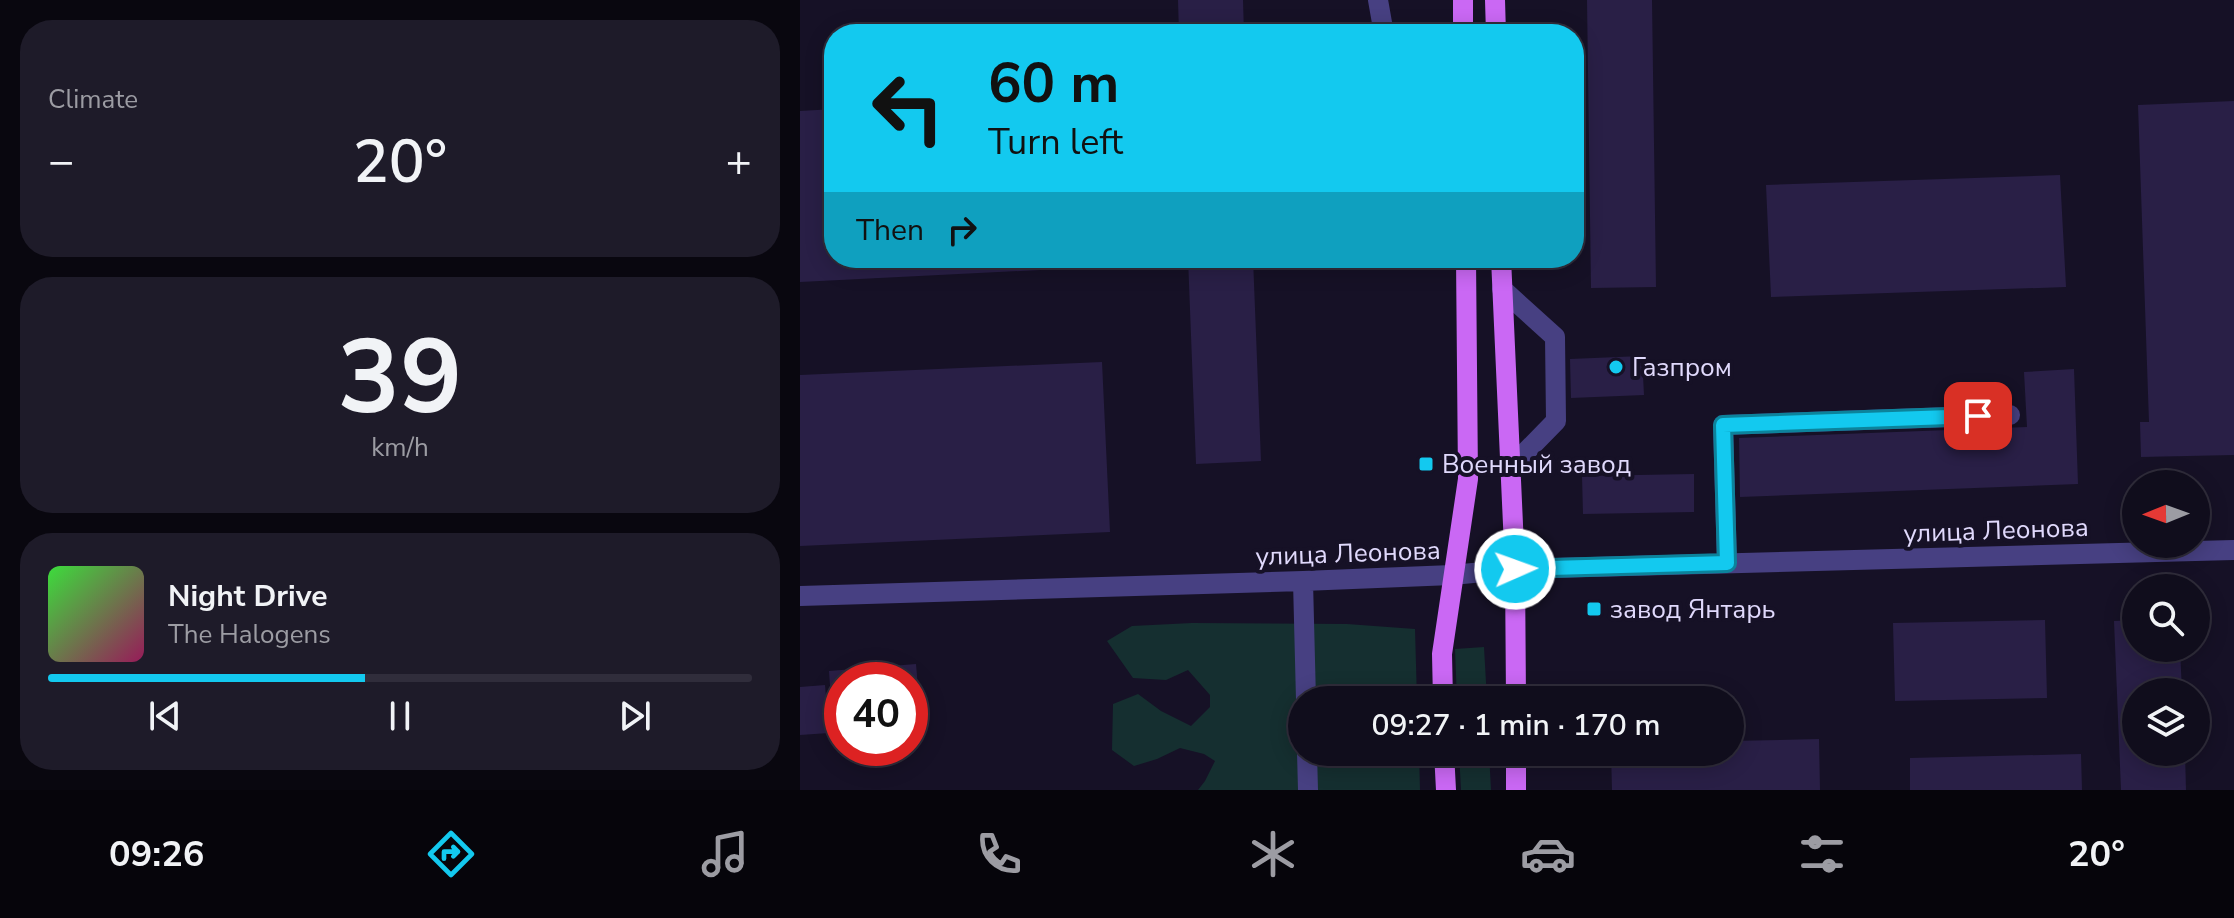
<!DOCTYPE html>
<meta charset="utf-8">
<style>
body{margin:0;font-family:"Nunito Sans",sans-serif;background:#1e1b29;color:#f1f3f6;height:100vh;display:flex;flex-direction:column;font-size:30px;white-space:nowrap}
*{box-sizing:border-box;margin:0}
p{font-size:26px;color:#9c9ca3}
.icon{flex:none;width:44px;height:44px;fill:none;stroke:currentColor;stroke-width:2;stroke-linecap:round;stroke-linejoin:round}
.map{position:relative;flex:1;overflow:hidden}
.details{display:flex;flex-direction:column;gap:20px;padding:20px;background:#09070f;width:800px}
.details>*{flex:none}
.guide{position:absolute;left:24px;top:24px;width:760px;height:244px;border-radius:32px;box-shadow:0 4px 20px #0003,0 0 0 2px #302d3b;background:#13c9ef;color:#111;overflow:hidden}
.needle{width:52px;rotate:269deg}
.buttons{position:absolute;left:1322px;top:470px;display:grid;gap:16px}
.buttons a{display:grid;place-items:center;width:88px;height:88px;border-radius:50%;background:#100d1c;box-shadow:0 4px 20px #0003,0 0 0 2px #302d3b;font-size:40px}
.speed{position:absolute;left:24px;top:662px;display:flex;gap:16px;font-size:40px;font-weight:700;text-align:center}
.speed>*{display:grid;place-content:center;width:104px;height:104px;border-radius:50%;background:#100d1c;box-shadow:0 4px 20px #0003,0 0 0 2px #302d3b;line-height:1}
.speed .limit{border:12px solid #d22;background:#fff;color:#111}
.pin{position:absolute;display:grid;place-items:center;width:68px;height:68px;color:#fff;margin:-34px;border-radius:16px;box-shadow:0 4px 12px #0006}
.me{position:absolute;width:88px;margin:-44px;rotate:88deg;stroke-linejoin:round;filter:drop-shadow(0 0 6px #0008)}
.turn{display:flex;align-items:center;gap:28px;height:168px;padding:0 32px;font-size:36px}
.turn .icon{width:104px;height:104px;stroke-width:2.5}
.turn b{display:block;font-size:56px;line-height:68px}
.then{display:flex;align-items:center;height:76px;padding:0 32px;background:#0003;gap:16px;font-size:30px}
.big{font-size:60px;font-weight:600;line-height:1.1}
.details .tile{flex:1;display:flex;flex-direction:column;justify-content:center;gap:12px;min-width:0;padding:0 28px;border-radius:32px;background:#1e1b29}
.details .dial{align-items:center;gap:0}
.dial b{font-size:104px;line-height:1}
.song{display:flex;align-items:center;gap:24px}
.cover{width:96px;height:96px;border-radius:12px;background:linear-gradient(135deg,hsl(120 70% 55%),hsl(330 70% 35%))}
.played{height:8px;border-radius:4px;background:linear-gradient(90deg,#13c9ef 45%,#302d3b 45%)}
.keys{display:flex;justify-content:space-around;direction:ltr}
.heat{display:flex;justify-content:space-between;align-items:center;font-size:44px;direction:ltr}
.trip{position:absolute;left:488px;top:686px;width:456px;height:80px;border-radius:40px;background:#100d1c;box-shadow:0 4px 20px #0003,0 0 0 2px #302d3b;font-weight:600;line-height:80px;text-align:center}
.tabs{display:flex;height:128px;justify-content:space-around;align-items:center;background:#06050b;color:#9c9ca3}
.tabs .icon{width:56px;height:56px}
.tabs .on{color:#13c9ef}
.tabs b{font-size:36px;color:#f1f3f6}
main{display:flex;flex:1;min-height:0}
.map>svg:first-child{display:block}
.green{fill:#152f30}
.building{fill:#291f46}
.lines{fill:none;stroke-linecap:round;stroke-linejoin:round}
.minor{stroke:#474082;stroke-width:20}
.major{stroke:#ca68f4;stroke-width:20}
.route-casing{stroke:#0c839b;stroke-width:20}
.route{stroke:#13c9ef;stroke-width:14}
.poi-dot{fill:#13c9ef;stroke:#161126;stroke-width:3}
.labels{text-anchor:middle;stroke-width:8;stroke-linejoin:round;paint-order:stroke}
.poi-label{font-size:26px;fill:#e0d9fc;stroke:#161126;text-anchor:start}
.street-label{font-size:26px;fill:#e0d9fc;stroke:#161126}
</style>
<main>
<section class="details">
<div class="tile"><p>Climate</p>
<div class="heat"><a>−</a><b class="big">20°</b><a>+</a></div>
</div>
<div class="tile dial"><b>39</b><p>km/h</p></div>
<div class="tile">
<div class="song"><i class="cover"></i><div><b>Night Drive</b><p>The Halogens</p></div></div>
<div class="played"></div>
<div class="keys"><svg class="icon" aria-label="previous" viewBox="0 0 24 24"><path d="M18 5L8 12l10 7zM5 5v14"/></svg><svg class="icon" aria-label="pause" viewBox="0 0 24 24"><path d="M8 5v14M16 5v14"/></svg><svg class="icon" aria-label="next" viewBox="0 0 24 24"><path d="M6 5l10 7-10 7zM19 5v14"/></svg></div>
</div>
</section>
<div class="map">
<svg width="1434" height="790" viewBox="0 0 1434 790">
<rect width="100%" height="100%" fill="#161126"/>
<path class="green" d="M 392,623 L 547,624 L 615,629 L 617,700 L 502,700 L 502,752 L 619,752 L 620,790 L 398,790 L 405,781 L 415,761 L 404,754 L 380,748 L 357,759 L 334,766 L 312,750 L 313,704 L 338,694 L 361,711 L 391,726 L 410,707 L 410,695 L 388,670 L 366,680 L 333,678 L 307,641 L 332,626 Z
M 684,647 L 687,700 L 657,700 L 655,649 Z
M 659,752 L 689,752 L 691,790 L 661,790 Z"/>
<path class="building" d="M 378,0 L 443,0 L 444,34 L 379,34 Z
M 787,0 L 852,0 L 856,287 L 791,288 Z
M 579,26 L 579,34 L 527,34 L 527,28 Z
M 1434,101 L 1434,455 L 1341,457 L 1340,422 L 1349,422 L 1338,105 Z
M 34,109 L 34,258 L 300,258 L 300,267 L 0,282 L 0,111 Z
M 1260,175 L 1266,287 L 971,297 L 966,185 Z
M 388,258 L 453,258 L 461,461 L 396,464 Z
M 842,356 L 844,395 L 771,398 L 770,359 Z
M 302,362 L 310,532 L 0,546 L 0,375 Z
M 1274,369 L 1278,484 L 940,497 L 939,438 L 1227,427 L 1224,372 Z
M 894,474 L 894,512 L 783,514 L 782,476 Z
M 1245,620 L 1247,698 L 1095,701 L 1093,623 Z
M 1336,620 L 1336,648 L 1380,648 L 1382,692 L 1336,692 L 1336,752 L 1385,752 L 1386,790 L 1321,790 L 1314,621 Z
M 116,664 L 121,723 L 110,724 L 110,680 L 42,680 L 42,730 L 33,730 L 29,671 Z
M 25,685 L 29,733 L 0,735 L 0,687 Z
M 1019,739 L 1020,790 L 812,790 L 811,752 L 930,752 L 930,741 Z
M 1281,754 L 1282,790 L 1110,790 L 1110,758 Z"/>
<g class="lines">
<path class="minor" d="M 578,0 L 584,34
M 702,289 L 755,337 L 756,421 L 710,468
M 927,563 L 923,425 L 1210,415
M 503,581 L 506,700
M 0,596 L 503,581 L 652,575 L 715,569 L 1434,550
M 507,752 L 508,790"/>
<path class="major" d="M 663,0 L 663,34
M 695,0 L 696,34
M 701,258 L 715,569 L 716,700
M 643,700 L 642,654 L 668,479 L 666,258
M 644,752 L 646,790
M 716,752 L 716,790"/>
</g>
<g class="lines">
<defs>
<path id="route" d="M 715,569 L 927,563 L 923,425 L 1178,416"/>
</defs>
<use href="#route" class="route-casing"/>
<use href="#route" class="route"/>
</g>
<g class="poi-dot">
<circle cx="816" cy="367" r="8"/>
<rect x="618" y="456" width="16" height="16" rx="4"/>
<rect x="786" y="601" width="16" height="16" rx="4"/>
</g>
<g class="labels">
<g class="poi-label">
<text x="832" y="376">Газпром</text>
<text x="642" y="473">Военный завод</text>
<text x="810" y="618">завод Янтарь</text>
</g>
<g class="street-label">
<text transform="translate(1196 530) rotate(-2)" y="9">улица Леонова</text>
<text transform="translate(548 553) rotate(-2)" y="9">улица Леонова</text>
</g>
</g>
</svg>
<div class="buttons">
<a><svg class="needle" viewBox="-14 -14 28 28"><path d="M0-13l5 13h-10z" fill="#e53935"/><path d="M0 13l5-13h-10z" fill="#9c9ca3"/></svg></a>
<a><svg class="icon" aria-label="search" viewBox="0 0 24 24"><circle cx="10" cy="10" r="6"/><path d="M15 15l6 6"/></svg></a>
<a><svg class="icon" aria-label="layers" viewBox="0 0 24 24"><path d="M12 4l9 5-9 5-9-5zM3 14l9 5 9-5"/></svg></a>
</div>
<div class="speed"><div class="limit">40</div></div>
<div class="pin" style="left:1178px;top:416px;background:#d93025"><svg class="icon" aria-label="arrive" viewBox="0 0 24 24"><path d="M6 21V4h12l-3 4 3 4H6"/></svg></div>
<svg class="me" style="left:715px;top:569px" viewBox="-20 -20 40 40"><circle r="17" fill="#13c9ef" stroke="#fff" stroke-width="3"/><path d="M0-11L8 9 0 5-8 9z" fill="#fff"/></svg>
<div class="trip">09:27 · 1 min · 170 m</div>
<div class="guide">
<div class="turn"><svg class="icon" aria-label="left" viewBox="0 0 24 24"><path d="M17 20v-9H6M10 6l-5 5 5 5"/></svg><div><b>60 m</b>Turn left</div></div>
<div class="then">Then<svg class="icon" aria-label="right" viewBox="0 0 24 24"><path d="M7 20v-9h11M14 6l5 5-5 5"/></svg></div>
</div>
</div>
</main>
<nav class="tabs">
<b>09:26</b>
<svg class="icon on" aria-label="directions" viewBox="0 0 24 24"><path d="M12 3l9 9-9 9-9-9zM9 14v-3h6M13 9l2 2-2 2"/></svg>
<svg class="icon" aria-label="music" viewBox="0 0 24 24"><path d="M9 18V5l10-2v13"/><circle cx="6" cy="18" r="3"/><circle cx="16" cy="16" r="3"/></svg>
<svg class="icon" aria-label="phone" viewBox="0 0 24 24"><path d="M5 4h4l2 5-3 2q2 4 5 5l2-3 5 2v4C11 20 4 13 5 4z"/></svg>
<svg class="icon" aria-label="climate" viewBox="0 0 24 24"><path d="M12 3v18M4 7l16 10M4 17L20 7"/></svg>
<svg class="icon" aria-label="car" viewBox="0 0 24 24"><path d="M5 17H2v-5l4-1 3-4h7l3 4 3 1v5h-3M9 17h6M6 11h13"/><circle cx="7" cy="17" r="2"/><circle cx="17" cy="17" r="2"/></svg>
<svg class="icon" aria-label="filters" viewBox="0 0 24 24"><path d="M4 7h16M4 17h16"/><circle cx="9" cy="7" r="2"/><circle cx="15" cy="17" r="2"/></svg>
<b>20°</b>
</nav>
